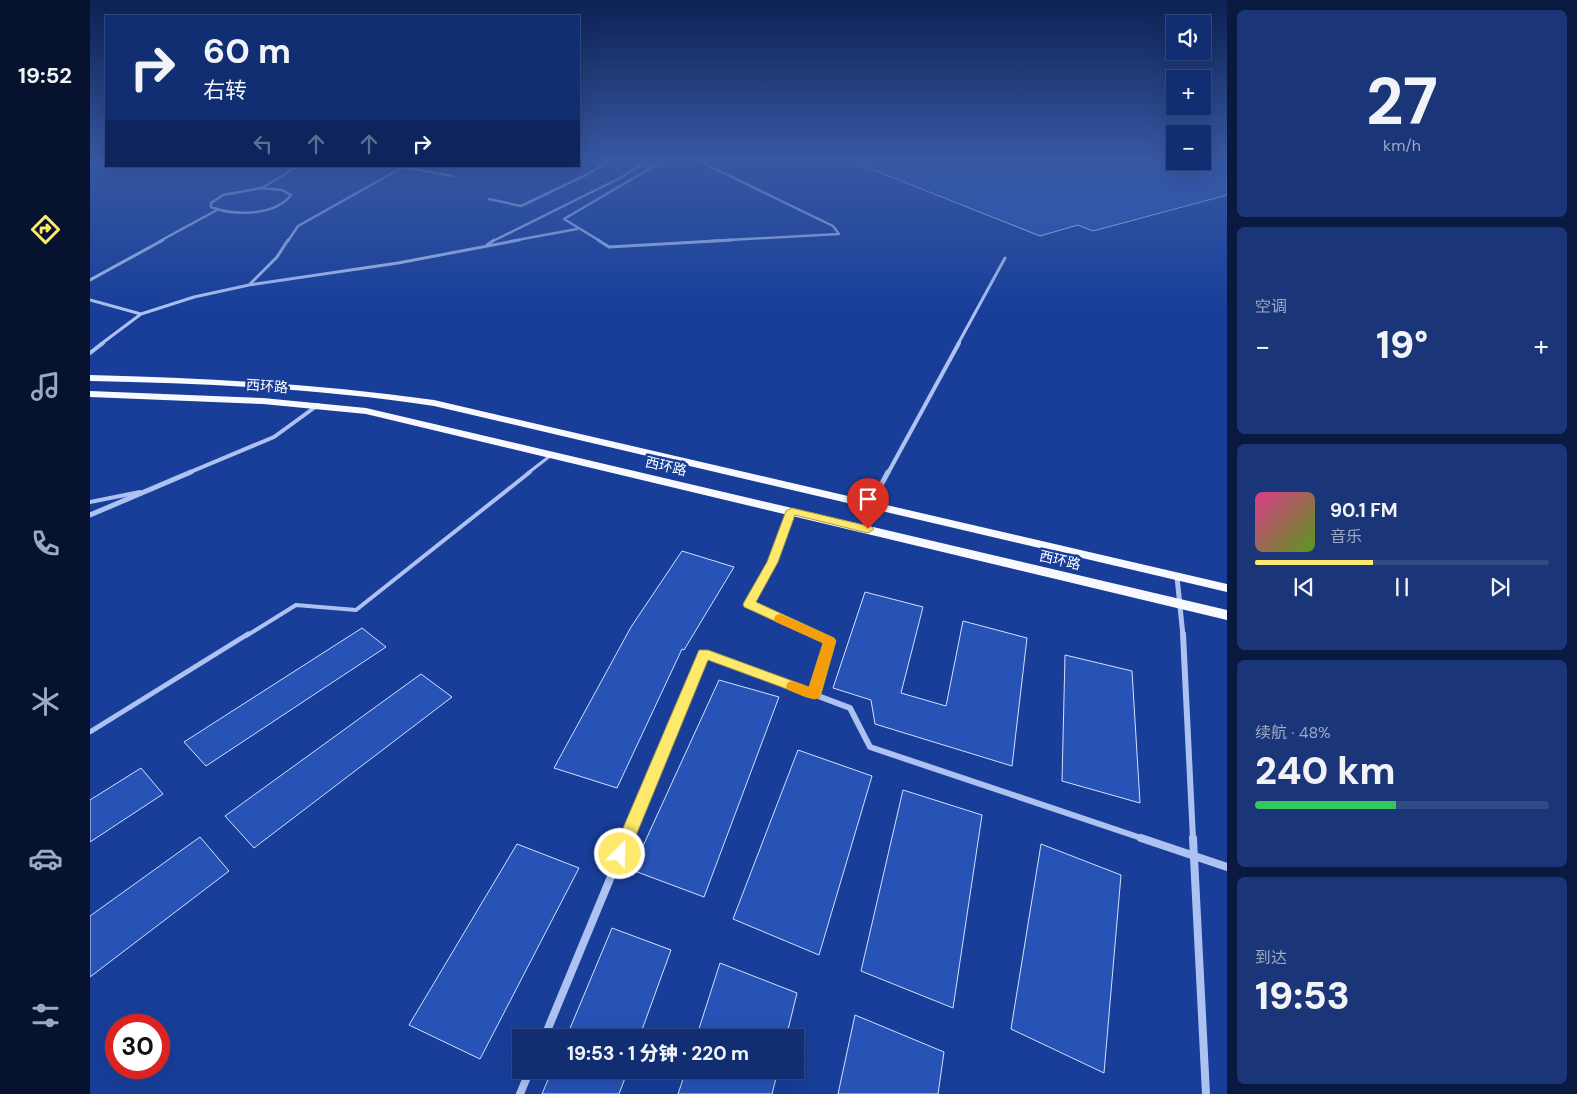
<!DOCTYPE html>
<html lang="zh">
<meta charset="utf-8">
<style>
body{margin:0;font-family:"DM Sans","Noto Sans SC",sans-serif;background:#1b3678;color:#f1f3f6;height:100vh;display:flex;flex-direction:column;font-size:19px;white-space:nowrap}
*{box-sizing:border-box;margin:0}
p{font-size:16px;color:#9ca8c4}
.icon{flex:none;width:28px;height:28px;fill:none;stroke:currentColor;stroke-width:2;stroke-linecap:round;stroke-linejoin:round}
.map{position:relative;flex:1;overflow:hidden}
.drawer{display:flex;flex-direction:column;gap:10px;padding:10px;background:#0a193f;width:350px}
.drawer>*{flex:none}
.guide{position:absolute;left:15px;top:15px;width:475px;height:152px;border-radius:0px;box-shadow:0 5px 20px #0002,0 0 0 1px #314a85;background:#122e73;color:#f1f3f6;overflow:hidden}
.fabs{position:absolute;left:1076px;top:15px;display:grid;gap:10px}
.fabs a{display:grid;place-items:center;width:45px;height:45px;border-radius:0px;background:#122e73;box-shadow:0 5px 20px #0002,0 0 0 1px #314a85;font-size:25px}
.speed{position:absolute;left:15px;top:1014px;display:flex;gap:10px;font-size:25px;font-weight:700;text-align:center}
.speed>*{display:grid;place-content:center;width:65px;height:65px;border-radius:50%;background:#122e73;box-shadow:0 5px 20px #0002,0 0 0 1px #314a85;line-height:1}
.speed .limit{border:8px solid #d22;background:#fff;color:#111}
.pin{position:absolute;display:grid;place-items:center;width:42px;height:42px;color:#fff;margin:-51px -21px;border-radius:50% 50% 50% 0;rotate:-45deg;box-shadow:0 0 5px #0007}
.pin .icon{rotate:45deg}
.me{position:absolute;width:55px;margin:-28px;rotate:23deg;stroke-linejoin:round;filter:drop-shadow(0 0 4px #0008)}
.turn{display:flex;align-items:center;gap:18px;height:105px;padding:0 15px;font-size:22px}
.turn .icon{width:65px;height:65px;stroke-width:2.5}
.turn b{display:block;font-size:35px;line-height:42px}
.lanes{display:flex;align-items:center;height:48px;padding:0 15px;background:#0003;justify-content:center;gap:25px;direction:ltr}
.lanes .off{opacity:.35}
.big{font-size:38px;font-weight:800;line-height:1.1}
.drawer .tile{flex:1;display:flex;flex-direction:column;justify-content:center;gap:8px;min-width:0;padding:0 18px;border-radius:8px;background:#1b3678}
.drawer .dial{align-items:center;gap:0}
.dial b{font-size:65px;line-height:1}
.song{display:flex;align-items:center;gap:15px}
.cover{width:60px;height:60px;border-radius:8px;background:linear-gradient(135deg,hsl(330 70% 55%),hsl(90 70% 35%))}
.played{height:5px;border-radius:2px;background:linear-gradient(90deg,#ffe96d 40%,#314a85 40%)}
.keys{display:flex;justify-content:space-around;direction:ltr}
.heat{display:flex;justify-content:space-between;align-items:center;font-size:28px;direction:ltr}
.charge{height:8px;border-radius:4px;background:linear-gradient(90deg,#34c759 48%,#314a85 0)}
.trip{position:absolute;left:422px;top:1029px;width:292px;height:50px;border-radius:0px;background:#122e73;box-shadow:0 5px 20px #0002,0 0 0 1px #314a85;font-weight:800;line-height:50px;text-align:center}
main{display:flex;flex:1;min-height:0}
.menu{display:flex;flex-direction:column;width:90px;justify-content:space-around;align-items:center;background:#07122e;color:#9ca8c4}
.menu .icon{width:35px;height:35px}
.menu .current{color:#ffe96d}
.menu b{font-size:22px;color:#f1f3f6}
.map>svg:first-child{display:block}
.building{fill:#2753b7;stroke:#d4e0fc}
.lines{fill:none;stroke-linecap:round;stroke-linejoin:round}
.service-far2{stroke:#adc2f1;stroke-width:3}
.service-far1{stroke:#adc2f1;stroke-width:4}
.service{stroke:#adc2f1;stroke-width:5}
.minor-far5{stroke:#adc2f1;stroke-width:2.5}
.minor-far4{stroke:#adc2f1;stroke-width:3}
.minor-far3{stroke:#adc2f1;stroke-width:4}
.minor-far2{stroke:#adc2f1;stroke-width:5}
.minor-far1{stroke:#adc2f1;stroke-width:6}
.minor{stroke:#adc2f1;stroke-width:8}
.primary{fill:#f7f9ff;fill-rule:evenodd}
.route{fill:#ffe96d;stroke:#a69747}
.slow{fill:#f59e0b}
.labels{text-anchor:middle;stroke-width:5;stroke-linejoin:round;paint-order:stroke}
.street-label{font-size:14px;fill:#fff;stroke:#183e99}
</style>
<main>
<nav class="menu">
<b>19:52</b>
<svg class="icon current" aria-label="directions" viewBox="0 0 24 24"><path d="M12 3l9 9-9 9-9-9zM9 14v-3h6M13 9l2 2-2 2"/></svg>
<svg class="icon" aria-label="music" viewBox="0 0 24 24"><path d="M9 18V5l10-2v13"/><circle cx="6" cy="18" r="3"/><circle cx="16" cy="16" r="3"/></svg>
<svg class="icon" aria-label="phone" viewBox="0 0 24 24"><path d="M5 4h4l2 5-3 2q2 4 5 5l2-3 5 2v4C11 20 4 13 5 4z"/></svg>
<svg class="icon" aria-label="climate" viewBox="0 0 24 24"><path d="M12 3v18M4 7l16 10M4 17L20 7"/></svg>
<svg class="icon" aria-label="car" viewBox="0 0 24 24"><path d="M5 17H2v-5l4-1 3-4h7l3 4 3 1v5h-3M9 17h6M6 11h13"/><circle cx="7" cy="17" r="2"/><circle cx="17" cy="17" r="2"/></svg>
<svg class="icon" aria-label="filters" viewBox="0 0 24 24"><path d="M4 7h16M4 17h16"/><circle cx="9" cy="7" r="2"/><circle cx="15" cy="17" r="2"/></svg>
</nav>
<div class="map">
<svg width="1137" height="1094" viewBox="0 0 1137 1094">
<rect width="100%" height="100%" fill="#183e99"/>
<path class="building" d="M 756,159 L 1063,159 L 1072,161 L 1112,161 L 1112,159 L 1137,159 L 1137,195 L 1003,231 L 988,225 L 950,236 Z
M 592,551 L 644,567 L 594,650 L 592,649 L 527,788 L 464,768 L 541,627 Z
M 775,592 L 833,607 L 811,693 L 856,706 L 873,621 L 937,638 L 922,766 L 785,724 L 781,700 L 743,688 Z
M 272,628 L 296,647 L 116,766 L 94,742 Z
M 975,655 L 1042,671 L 1050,803 L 972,781 Z
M 331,674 L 362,697 L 164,848 L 135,816 Z
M 629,680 L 689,697 L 614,897 L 542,870 Z
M 708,750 L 782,776 L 729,955 L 643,919 Z
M 51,768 L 73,794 L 0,842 L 0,800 Z
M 813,790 L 892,815 L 863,1008 L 771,971 Z
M 110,837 L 139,871 L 0,977 L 0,916 Z
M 427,844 L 489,868 L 390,1059 L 319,1025 Z
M 951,844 L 1031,875 L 1014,1073 L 921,1029 Z
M 522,928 L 581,950 L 549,1038 L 476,1038 Z
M 630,963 L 707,993 L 696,1038 L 606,1038 Z
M 765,1015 L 854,1052 L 848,1094 L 748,1094 Z
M 462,1070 L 538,1070 L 529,1094 L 452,1094 Z
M 596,1070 L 688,1070 L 682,1094 L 588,1094 Z"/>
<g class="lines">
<path class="service-far2" d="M 438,473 L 460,456"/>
<path class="service-far1" d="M 0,502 L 50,492
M 701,513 L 683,562 L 659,604 L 728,636
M 156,636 L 206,605 L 266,610 L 440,472"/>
<path class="service" d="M 724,694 L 740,641 L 726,634
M 0,732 L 158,634"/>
<path class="minor-far5" d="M 605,159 L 743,226 L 749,234
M 314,167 L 362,176
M 171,188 L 192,190 L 201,195 C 185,216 144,216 121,207 L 121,203 L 133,195 Z
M 172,188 L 208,166
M 399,199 L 431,206 L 496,175 L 522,159
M 70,241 L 127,210
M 198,241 L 208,226 L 315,166
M 403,241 L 532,177 L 560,159
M 422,241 L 487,229
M 510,241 L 474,219 L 576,159
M 620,241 L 749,234"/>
<path class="minor-far4" d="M 508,240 L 519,247 L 642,240
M 397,245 L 404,240
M 0,280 L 73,240
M 159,285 L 187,257 L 198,240
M 0,300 L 51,314
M 11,344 L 51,314 L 104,297 L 159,285 L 308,263 L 429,240
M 868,344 L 915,258"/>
<path class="minor-far3" d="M 0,353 L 13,343
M 98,473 L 184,437 L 228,405
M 798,473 L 869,343"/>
<path class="minor-far2" d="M 781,504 L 798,472
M 0,515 L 101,472
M 1087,577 L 1093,636"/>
<path class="minor-far1" d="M 1093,634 L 1103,839
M 537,839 L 614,653 L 760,708 L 780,747 L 1054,839"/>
<path class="minor" d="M 1051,838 L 1137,867
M 1103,838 L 1116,1094
M 454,1038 L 537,838
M 430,1094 L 440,1070"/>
<path class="primary" d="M 0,375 C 115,378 230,384 344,400 L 1137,584 L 1137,592 L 344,406 C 230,389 115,383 0,381 Z
M 0,391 L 173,398 L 276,408 L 1137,610 L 1137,620 L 276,414 L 173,404 L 0,397 Z"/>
</g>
<linearGradient id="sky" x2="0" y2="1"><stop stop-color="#0d2254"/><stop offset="0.51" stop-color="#3758a2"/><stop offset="1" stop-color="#3758a2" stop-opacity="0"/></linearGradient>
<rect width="1137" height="312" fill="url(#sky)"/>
<path class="route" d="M 702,508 L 782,527 L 784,529 L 778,533 L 705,515 L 688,562 L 666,602 L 744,638 L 746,641 L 731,694 L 729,698 L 724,699 L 618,660 L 536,860 L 530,862 L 524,860 L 522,854 L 609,650 L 618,650 L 719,687 L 733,643 L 654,607 L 653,604 L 677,562 L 696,511 Z"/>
<path class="slow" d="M 690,614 L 744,638 L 746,641 L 729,698 C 719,701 707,693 698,690 L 696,686 L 698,682 L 703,681 L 719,687 L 733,643 L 686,622 L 684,619 L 686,615 Z"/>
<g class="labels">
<g class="street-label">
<text transform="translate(177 386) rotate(4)" y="5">西环路</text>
<text transform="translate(576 466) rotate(13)" y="5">西环路</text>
<text transform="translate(970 560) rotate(13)" y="5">西环路</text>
</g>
</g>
</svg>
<div class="fabs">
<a><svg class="icon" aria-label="sound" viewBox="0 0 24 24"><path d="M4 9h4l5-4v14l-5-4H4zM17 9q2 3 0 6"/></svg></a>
<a>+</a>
<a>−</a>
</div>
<div class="speed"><div class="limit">30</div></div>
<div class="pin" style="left:778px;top:529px;background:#d93025"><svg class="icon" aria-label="arrive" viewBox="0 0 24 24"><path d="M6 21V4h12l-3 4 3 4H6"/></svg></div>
<svg class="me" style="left:530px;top:854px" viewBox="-20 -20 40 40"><circle r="17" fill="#ffe96d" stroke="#fff" stroke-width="3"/><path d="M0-11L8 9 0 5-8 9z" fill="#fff"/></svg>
<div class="trip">19:53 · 1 分钟 · 220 m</div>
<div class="guide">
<div class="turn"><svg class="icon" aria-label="right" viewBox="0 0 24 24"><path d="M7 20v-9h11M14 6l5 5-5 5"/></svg><div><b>60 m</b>右转</div></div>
<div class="lanes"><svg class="icon off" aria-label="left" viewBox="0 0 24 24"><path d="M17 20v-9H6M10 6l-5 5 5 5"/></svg><svg class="icon off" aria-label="ahead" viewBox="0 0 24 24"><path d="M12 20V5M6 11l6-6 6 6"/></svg><svg class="icon off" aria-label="ahead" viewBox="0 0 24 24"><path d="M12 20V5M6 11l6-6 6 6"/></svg><svg class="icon" aria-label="right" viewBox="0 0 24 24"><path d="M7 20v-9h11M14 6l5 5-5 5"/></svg></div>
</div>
</div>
<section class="drawer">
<div class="tile dial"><b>27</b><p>km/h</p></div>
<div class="tile"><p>空调</p>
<div class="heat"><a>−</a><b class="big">19°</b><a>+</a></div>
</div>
<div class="tile">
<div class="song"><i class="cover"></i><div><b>90.1 FM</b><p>音乐</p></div></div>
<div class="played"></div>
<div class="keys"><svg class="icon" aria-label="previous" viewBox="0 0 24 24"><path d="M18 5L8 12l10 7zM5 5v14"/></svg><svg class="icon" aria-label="pause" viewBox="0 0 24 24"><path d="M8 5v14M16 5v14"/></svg><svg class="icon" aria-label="next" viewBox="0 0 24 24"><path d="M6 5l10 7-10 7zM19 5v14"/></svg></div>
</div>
<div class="tile"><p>续航 · 48%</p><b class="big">240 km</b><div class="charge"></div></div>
<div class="tile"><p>到达</p><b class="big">19:53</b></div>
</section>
</main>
